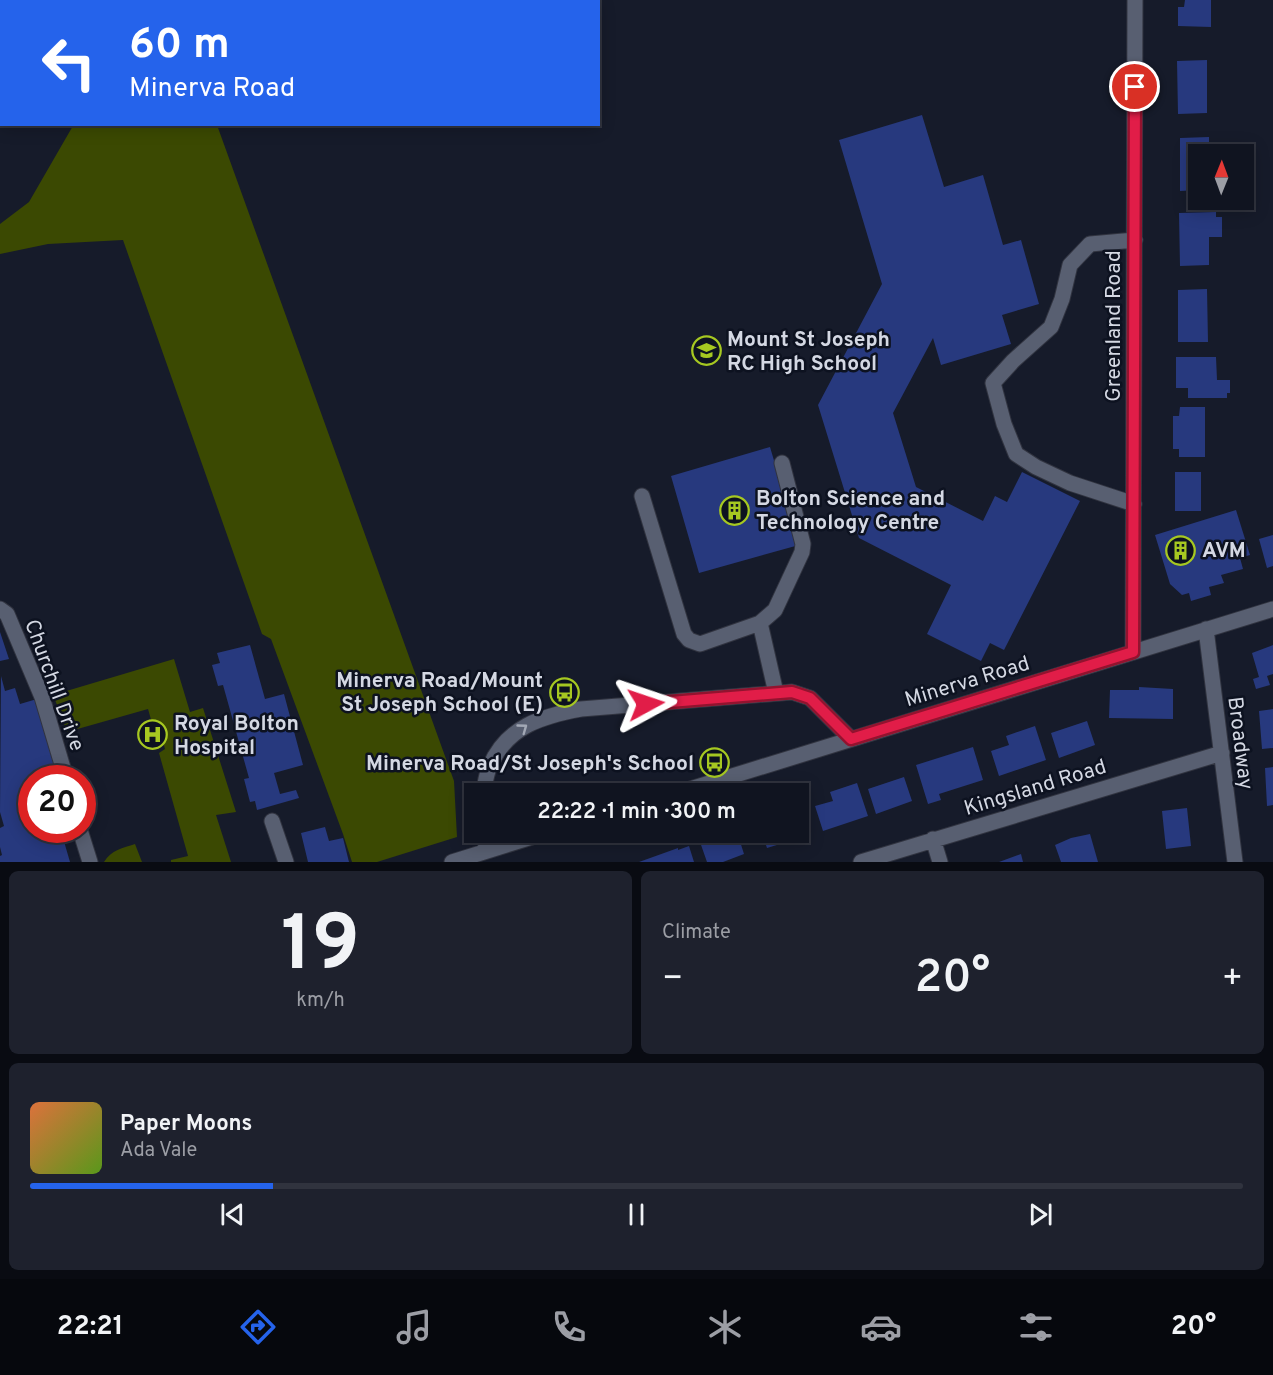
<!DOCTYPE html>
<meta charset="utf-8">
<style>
body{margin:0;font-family:Overpass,sans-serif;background:#1e212d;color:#f1f3f6;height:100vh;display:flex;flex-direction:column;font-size:22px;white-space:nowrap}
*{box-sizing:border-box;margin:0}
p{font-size:20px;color:#9c9ea5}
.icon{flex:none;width:33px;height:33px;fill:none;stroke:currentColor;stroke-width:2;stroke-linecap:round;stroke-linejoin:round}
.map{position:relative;height:862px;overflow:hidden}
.details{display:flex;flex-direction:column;gap:9px;padding:9px;background:#090b12;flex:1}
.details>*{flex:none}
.guide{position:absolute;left:0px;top:0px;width:600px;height:126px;box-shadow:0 3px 15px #0003,0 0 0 2px #30333e;background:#2563eb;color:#fff;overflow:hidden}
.needle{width:39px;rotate:1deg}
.fabs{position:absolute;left:1188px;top:144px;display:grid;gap:12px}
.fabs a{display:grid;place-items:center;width:66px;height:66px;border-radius:0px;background:#101420;box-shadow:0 3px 15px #0003,0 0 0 2px #30333e;font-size:30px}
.speed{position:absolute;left:18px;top:765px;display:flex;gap:12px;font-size:30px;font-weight:700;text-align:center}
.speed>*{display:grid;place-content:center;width:78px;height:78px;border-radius:50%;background:#101420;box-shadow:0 3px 15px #0003,0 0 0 2px #30333e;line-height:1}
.speed .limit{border:9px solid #d22;background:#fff;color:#111}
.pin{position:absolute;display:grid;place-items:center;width:51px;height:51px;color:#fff;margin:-26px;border:3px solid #fff;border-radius:50%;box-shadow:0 2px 6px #0007}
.me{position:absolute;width:66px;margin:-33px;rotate:85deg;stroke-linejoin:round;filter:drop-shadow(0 0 4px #0008)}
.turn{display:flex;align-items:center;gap:21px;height:126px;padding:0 30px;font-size:27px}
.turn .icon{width:78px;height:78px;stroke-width:2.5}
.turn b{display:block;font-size:42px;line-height:51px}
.big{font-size:45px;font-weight:600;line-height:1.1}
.details .card{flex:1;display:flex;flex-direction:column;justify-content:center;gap:9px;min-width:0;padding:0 21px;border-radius:9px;background:#1e212d}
.details .dial{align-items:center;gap:0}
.dial b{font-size:78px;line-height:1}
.song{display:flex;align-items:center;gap:18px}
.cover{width:72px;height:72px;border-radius:9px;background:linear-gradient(135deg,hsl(20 70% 55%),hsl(90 70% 35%))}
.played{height:6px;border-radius:3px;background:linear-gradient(90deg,#2563eb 20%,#30333e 20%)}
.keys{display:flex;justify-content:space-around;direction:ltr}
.heat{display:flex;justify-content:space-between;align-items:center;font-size:33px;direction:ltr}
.details .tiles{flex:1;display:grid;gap:9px;grid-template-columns:1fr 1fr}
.card:last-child{grid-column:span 2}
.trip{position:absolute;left:464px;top:783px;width:345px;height:60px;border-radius:0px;background:#101420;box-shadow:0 3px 15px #0003,0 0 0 2px #30333e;font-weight:600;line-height:60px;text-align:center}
.dock{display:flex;height:96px;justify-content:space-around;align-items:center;background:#06080d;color:#9c9ea5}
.dock .icon{width:42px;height:42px}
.dock .selected{color:#2563eb}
.dock b{font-size:27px;color:#f1f3f6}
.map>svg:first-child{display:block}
.green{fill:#3b4902}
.building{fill:#27397e}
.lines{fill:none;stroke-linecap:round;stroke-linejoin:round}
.minor-casing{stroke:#313440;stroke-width:17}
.minor{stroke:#585f71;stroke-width:15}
.oneway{stroke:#a2a8b5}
.route-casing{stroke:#92132f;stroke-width:15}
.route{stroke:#e11d48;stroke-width:10}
.labels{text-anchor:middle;stroke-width:5;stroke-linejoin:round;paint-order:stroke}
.street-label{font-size:21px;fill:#d4d8e3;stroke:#0d1220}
.poi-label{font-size:21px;font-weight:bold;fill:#d4d8e3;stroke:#0d1220;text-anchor:start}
</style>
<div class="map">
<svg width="1273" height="862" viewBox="0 0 1273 862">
<rect width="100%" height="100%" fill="#161b2a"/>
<path class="green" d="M 74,124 L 217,125 L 454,781 L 457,837 L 377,862 L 352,862 L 343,834 L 271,639 L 262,634 L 123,240 L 48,244 L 0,254 L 0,224 L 29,202 Z
M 174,659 L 190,712 L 203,708 L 236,812 L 216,815 L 231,862 L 171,862 L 171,860 L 188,856 L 159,753 L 165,749 L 160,730 L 154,730 L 148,709 L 67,732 L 54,697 L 63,692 Z
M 135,844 L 142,862 L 104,862 C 111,850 123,848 135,844 Z"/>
<path class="building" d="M 1185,0 L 1211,0 L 1211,27 L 1178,26 L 1178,7 L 1184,7 Z
M 1207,60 L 1207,113 L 1178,114 L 1177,61 Z
M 922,115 L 944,187 L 983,175 L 1003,245 L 1021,240 L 1039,304 L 1002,315 L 1011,344 L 941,365 L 933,338 L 893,413 L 916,487 L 983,521 L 995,496 L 1007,502 L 1022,472 L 1080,501 L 1004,650 L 990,643 L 981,661 L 927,634 L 951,585 L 859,538 L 818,405 L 882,284 L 839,140 Z
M 1209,137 L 1209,154 L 1198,154 L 1198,190 L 1180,191 L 1180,138 Z
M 1216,212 L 1216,217 L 1222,217 L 1222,237 L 1209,237 L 1209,265 L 1180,266 L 1179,213 Z
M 1207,289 L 1208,342 L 1178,342 L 1178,290 Z
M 1176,357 L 1216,357 L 1217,380 L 1230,380 L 1230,393 L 1227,393 L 1227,398 L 1188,398 L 1188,388 L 1176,388 Z
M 1180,407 L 1205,407 L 1205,457 L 1179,457 L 1179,449 L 1173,449 L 1173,416 L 1179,416 Z
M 770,447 L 799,545 L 699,573 L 671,476 Z
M 1175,472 L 1201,472 L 1201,511 L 1175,511 Z
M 1236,510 L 1250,555 L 1240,558 L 1243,569 L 1221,575 L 1224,583 L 1209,587 L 1211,595 L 1191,601 L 1189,593 L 1182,595 L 1170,584 L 1155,535 Z
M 1273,535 L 1273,566 L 1267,568 L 1259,539 Z
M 0,632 L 9,659 L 0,661 Z
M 250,645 L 265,699 L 284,694 L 303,765 L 274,773 L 280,794 L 296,790 L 299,798 L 257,810 L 255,801 L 250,802 L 244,779 L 249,778 L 223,685 L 218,686 L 212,665 L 220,663 L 217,653 Z
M 1273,645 L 1273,674 L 1267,676 L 1270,685 L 1256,689 L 1253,679 L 1259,677 L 1252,653 Z
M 1,676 L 5,691 L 15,688 L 20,704 L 37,699 L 61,778 L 32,778 L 32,830 L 57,830 L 58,832 L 61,831 L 70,862 L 0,862 L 0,856 L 2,855 L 0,847 L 0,828 L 4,826 L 0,812 Z
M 1139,687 L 1173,689 L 1173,719 L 1109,718 L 1110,690 L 1139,690 Z
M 1273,709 L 1273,748 L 1262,749 L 1259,711 Z
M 1087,721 L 1095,745 L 1059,758 L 1051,733 Z
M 1035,726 L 1046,760 L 999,776 L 991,751 L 1009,745 L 1006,736 Z
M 973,747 L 983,780 L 939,794 L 941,800 L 928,804 L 916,765 Z
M 1273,767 L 1273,805 L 1267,806 L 1265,768 Z
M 904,777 L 912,801 L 876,814 L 868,789 Z
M 857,783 L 868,816 L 823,831 L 815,806 L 833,801 L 830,792 Z
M 1187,808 L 1191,846 L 1166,849 L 1162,811 Z
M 799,822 L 803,837 L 767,848 L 765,842 L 755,845 L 751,832 L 798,832 Z
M 325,827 L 329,841 L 343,838 L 349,862 L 308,862 L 301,833 Z
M 730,832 L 737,832 L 744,854 L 723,862 L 707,862 L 700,842 Z
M 1090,834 L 1098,862 L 1061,862 L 1055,845 L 1071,838 Z
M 689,846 L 694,862 L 639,862 L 678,848 L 678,850 Z
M 1021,854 L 1023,862 L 999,862 Z"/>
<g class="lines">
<defs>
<path id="minor" d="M 642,496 L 684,634 L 689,640 L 700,644 L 760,623 L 775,610 L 802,552 L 803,544 L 782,463
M 1134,504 L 1070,483 L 1036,467 L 1016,454 L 1004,424 L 993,383 L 1013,361 L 1051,327 L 1062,299 L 1070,265 L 1090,244 L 1135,240
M 0,609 L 7,614 L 42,697 L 66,778
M 760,623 L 776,693
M 1206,629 L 1235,862
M 1133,652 L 1135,0
M 483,794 C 485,785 486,774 490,766 C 507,726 543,716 581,709 L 792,692 L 810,698 L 851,739
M 674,794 L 1273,609
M 272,821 L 286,862
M 80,830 L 90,862
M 485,832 L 486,851
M 933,839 L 940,862
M 452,862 L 548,832
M 861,862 L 1222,753"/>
</defs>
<use href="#minor" class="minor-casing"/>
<use href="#minor" class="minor"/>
</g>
<defs><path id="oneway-chevron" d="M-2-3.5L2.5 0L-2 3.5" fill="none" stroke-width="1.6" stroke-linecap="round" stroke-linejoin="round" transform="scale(1.5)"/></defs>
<use class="oneway" href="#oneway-chevron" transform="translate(523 728) rotate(-36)"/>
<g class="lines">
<defs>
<path id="route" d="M 646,704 L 792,692 L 810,698 L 851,739 L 1133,652 L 1135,87"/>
</defs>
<use href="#route" class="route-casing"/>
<use href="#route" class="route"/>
</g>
<defs>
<symbol id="school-ring" viewBox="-11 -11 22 22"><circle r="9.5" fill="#0d1220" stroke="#a6c821" stroke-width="1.5"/><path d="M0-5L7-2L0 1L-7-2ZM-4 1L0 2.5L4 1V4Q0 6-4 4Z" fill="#a6c821"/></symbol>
<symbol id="building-ring" viewBox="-11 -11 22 22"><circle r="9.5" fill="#0d1220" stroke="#a6c821" stroke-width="1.5"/><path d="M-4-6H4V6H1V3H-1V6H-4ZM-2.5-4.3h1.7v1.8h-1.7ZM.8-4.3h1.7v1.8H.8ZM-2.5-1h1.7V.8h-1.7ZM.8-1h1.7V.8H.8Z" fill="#a6c821"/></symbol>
<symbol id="bus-ring" viewBox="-11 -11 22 22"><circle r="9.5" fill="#0d1220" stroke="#a6c821" stroke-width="1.5"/><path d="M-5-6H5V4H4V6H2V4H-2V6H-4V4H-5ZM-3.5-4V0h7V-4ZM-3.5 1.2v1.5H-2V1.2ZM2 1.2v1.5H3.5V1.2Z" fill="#a6c821"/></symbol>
<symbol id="hospital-ring" viewBox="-11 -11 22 22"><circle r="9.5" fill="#0d1220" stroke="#a6c821" stroke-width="1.5"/><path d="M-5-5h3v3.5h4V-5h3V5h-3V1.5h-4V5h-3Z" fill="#a6c821"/></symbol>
</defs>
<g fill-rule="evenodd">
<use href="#school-ring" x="690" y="334" width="33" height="33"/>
<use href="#building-ring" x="718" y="494" width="33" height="33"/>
<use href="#building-ring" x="1164" y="534" width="33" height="33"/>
<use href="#bus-ring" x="548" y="676" width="33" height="33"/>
<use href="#hospital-ring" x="136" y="718" width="33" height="33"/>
<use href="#bus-ring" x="698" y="746" width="33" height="33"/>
</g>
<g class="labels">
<g class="street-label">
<text transform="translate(1113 326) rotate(-90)" y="7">Greenland Road</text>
<text transform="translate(967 681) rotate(-17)" y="7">Minerva Road</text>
<text transform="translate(55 685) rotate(70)" y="7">Churchill Drive</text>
<text transform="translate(1241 743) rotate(83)" y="7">Broadway</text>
<text transform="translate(1035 787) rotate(-17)" y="7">Kingsland Road</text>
</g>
<g class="poi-label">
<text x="727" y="346">Mount St Joseph<tspan x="727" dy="24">RC High School</tspan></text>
<text x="756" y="505">Bolton Science and<tspan x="756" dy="24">Technology Centre</tspan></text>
<text x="1202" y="557">AVM</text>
<text x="543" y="687" text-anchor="end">Minerva Road/Mount<tspan x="543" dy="24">St Joseph School (E)</tspan></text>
<text x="174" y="730">Royal Bolton<tspan x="174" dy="24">Hospital</tspan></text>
<text x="694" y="770" text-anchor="end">Minerva Road/St Joseph's School</text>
</g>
</g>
</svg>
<div class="fabs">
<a><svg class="needle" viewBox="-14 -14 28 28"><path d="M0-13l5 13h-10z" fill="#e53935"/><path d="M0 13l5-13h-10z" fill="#9c9ea5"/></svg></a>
</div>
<div class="speed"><div class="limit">20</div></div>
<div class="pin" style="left:1135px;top:87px;background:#d93025"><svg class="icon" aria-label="arrive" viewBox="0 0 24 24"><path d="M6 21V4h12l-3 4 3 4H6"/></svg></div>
<svg class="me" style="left:646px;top:704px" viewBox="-20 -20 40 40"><path d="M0-17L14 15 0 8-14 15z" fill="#e11d48" stroke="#fff" stroke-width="4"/></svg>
<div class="trip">22:22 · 1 min · 300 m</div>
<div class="guide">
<div class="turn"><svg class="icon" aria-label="left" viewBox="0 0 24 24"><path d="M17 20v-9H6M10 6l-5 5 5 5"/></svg><div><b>60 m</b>Minerva Road</div></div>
</div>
</div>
<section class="details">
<div class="tiles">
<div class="card dial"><b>19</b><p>km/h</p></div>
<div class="card"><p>Climate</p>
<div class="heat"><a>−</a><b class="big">20°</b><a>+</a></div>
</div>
<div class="card">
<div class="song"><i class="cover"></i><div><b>Paper Moons</b><p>Ada Vale</p></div></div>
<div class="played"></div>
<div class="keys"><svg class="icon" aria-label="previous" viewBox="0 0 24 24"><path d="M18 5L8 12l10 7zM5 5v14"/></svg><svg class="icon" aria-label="pause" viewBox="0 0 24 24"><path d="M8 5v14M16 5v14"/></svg><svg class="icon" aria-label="next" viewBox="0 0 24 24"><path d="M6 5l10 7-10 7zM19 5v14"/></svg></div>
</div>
</div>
</section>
<nav class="dock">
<b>22:21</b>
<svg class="icon selected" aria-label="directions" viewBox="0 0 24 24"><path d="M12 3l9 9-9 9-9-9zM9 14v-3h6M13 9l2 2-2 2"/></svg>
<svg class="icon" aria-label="music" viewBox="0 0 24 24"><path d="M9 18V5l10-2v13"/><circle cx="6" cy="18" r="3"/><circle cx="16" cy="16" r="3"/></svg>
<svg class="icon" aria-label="phone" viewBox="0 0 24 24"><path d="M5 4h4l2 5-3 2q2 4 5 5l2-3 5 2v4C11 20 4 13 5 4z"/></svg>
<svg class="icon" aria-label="climate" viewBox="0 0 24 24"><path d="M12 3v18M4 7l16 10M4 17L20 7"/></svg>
<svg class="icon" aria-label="car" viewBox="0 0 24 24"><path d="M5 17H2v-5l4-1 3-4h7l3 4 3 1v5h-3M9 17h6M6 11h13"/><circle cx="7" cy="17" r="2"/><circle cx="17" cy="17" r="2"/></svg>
<svg class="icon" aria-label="filters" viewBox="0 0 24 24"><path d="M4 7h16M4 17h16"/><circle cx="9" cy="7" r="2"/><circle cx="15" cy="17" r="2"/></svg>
<b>20°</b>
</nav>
